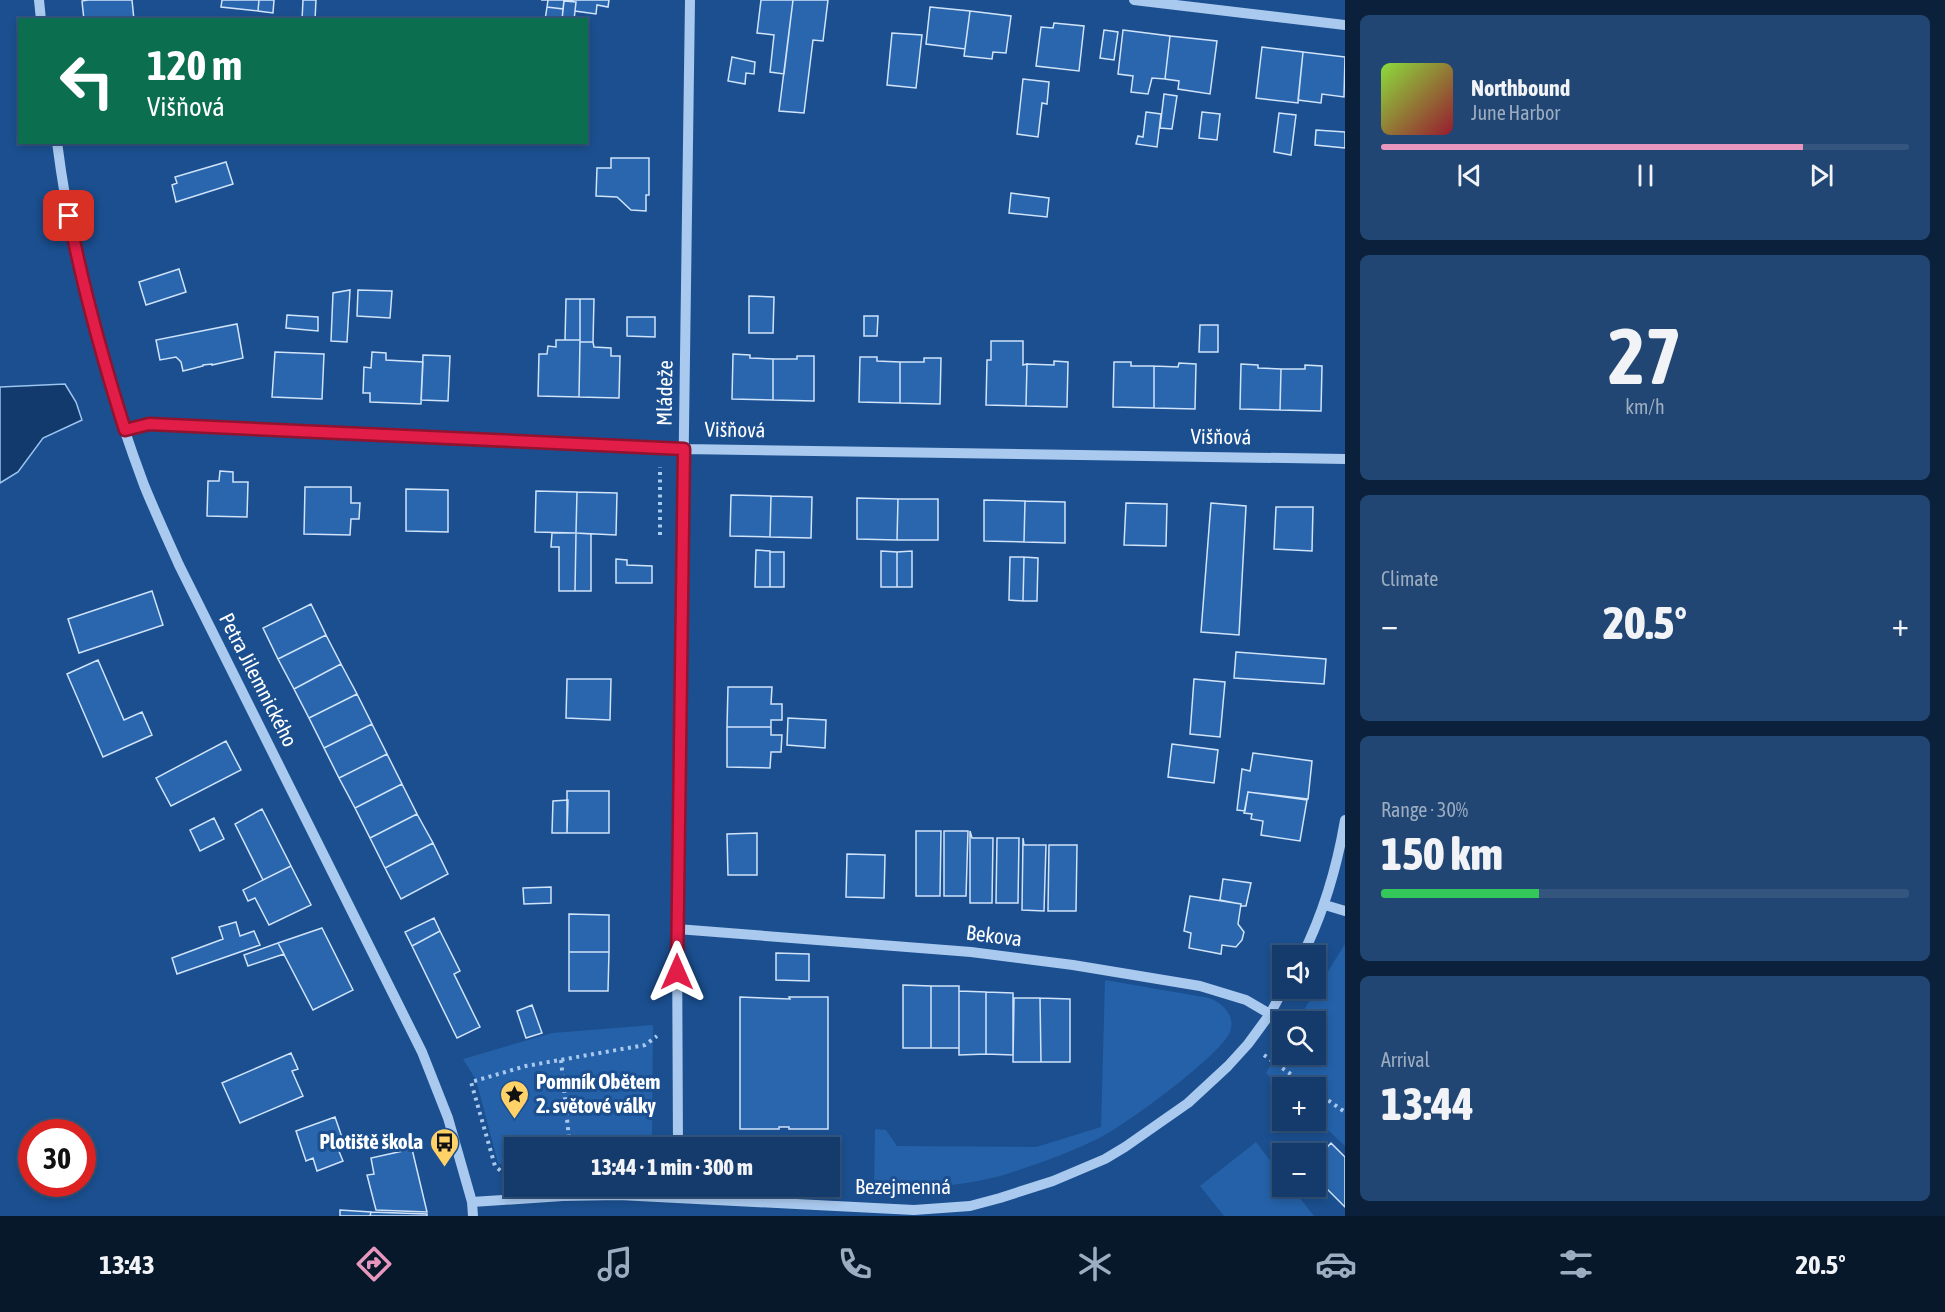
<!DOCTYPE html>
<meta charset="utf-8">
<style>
body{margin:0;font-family:"Asap Condensed",sans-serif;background:#214673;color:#f1f3f6;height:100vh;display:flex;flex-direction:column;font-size:22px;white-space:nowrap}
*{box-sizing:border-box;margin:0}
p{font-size:20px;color:#9dadc1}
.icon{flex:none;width:33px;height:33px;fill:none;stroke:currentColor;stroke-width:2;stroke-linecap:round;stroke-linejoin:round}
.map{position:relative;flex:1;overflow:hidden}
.drawer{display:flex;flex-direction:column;gap:15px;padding:15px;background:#0b203b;width:600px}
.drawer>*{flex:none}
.top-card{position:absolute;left:18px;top:18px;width:570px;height:126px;border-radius:0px;box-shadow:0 3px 9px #0003,0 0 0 2px #33557e;background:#0b6e4f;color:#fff;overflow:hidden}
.buttons{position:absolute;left:1272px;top:945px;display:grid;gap:12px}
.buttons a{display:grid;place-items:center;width:54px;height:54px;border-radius:0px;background:#143b6b;box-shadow:0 3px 9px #0003,0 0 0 2px #33557e;font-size:30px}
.speed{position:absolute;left:18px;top:1119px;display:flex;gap:12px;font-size:30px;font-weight:700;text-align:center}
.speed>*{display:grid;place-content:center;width:78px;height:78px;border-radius:50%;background:#143b6b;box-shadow:0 3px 9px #0003,0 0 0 2px #33557e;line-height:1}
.speed .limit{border:9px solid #d22;background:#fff;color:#111}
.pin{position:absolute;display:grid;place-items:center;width:51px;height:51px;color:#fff;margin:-26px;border-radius:12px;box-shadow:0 3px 9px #0006}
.me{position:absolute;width:66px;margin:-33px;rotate:0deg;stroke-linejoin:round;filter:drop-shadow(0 0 4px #0008)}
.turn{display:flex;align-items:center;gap:21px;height:126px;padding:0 30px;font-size:27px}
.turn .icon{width:78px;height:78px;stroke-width:2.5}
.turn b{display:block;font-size:42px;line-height:51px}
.big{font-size:45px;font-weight:800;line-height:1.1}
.drawer .card{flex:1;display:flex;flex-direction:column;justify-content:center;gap:9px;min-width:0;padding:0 21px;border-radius:9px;background:#214673}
.drawer .dial{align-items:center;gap:0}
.dial b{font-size:78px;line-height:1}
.song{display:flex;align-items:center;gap:18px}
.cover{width:72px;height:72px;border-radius:9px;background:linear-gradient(135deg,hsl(90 70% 55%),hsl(350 70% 35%))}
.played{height:6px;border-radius:3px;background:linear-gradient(90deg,#e797bd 80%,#33557e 80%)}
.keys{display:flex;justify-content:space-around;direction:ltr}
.heat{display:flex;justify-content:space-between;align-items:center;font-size:33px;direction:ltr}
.charge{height:9px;border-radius:4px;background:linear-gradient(90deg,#34c759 30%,#33557e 0)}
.trip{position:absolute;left:504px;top:1137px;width:336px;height:60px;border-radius:0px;background:#143b6b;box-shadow:0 3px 9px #0003,0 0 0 2px #33557e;font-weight:800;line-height:60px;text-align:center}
.dock{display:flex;height:96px;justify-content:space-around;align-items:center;background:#08182b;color:#9dadc1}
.dock .icon{width:42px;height:42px}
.dock .active{color:#e797bd}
.dock b{font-size:27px;color:#f1f3f6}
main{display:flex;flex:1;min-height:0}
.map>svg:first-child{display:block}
.green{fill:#2461a8}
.water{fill:#123a6d;stroke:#9cc4f0;stroke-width:1.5}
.building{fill:#2a66ad;stroke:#cfe3fa;stroke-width:1.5}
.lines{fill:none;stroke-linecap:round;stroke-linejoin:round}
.path{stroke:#a9c9ee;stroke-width:4;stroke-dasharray:3 4.5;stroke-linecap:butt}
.minor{stroke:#a9c9ee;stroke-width:10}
.route-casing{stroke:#92132f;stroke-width:15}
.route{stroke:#e11d48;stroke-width:10}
.labels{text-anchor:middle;stroke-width:6;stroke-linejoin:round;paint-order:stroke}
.street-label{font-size:21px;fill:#fff;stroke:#1b4f8f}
.poi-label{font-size:21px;font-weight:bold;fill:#fff;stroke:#1b4f8f;text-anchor:start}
</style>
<main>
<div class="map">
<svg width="1345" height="1216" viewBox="0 0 1345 1216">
<rect width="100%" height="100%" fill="#1b4f8f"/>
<path class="green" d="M 1345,944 L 1345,1146 L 1316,1119 L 1316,1088 L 1282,1088 L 1266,1073 L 1282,1046 L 1282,1054 L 1316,1054 L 1316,1022 L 1297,1021 Z
M 1105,980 L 1209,998 C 1223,1003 1236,1016 1230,1032 C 1221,1055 1128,1123 1103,1136 C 1074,1151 1041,1163 1010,1173 C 966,1187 919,1188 874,1189 L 875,1129 L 886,1130 L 897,1146 L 1036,1147 L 1101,1127 Z
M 653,1025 L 652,1147 L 514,1148 L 514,1170 L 498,1163 L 476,1080 L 463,1059 L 552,1033 Z
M 1256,1142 L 1282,1176 L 1282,1186 L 1291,1187 L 1314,1216 L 1224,1216 L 1200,1186 Z"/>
<path class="water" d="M 65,384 L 76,402 L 82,420 L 43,438 L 18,472 L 0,483 L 0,387 Z"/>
<path class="building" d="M 88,0 L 132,0 L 134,20 L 84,20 L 82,1 Z
M 222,0 L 259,0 L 258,11 L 221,7 Z
M 259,0 L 274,0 L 273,13 L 258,11 Z
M 303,0 L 316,0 L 315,20 L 302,20 Z
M 541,0 L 564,0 L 563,9 L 547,7 L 548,0 Z
M 564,0 L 609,0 L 608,7 L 597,5 L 596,14 L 575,11 L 576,2 Z
M 761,0 L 793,0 L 784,74 L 770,72 L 774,35 L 757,33 Z
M 793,0 L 828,0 L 823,41 L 813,40 L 804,113 L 779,111 Z
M 564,1 L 576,2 L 574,20 L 562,20 Z
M 547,7 L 563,9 L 562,20 L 545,20 Z
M 930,7 L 970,11 L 965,49 L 926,44 Z
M 970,11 L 1011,16 L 1006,53 L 993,52 L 992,59 L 964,56 Z
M 1054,23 L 1084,26 L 1079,71 L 1036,66 L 1041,27 L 1053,28 Z
M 1104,30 L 1118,32 L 1114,60 L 1100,58 Z
M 1123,30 L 1170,36 L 1165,79 L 1152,78 L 1148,94 L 1131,92 L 1133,76 L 1118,74 Z
M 892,33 L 922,35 L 916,88 L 887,85 Z
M 1170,36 L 1217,41 L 1210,94 L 1178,89 L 1179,81 L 1165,79 Z
M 1262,47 L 1303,52 L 1298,103 L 1256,98 Z
M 1303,52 L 1345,57 L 1344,97 L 1322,94 L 1321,103 L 1298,100 Z
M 732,57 L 755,62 L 754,74 L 746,73 L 745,84 L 728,81 Z
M 1023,79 L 1049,82 L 1047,104 L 1042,103 L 1038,137 L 1017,134 Z
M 1164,94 L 1177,96 L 1172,129 L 1160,128 Z
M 1146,112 L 1161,114 L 1157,147 L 1136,144 L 1138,136 L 1143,137 Z
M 1202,112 L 1220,114 L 1217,140 L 1199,138 Z
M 1279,113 L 1296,115 L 1291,155 L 1274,152 Z
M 1316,130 L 1345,132 L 1345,148 L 1315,145 Z
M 611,158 L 649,158 L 649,195 L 646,195 L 646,211 L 631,210 L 617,197 L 596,196 L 597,168 L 611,168 Z
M 226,162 L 233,184 L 176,202 L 172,185 L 177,183 L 175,177 Z
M 1011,193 L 1049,198 L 1047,217 L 1009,213 Z
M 179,269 L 186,292 L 146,305 L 139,282 Z
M 350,290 L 347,342 L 331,341 L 333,293 Z
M 358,290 L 392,291 L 390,318 L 357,316 Z
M 749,296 L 774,297 L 773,333 L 749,333 Z
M 566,299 L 580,299 L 580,340 L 565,340 Z
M 580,299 L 594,299 L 593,342 L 580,342 Z
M 287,315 L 318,317 L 318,331 L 286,328 Z
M 864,316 L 878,316 L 877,336 L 864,336 Z
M 627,317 L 655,317 L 655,337 L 627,336 Z
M 237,324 L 243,358 L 212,365 L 212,364 L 203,365 L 203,366 L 183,371 L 181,362 L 176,357 L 160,360 L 156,340 Z
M 1200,325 L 1218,325 L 1218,352 L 1199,352 Z
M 556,340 L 580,340 L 579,397 L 538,396 L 539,354 L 547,354 L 548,346 L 556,347 Z
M 991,341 L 1023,341 L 1023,365 L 1027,364 L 1026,406 L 986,405 L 987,360 L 991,360 Z
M 580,342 L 593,342 L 594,347 L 611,348 L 611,356 L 620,356 L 619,398 L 579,397 Z
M 275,352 L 324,354 L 322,399 L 272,397 Z
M 372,352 L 386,353 L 386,360 L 423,362 L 421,404 L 370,402 L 370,393 L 363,393 L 364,367 L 371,368 Z
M 733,354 L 750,355 L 750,358 L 773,359 L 773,400 L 732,399 Z
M 423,355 L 450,356 L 448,401 L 421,400 Z
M 797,356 L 814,356 L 814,401 L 773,400 L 773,359 L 797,359 Z
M 860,357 L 877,357 L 877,361 L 900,362 L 900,403 L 859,402 Z
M 924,358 L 941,358 L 940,404 L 900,403 L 900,362 L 924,362 Z
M 1054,361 L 1068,362 L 1067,407 L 1026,406 L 1027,364 L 1054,365 Z
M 1114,362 L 1131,362 L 1131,366 L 1154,366 L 1154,408 L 1113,407 Z
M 1179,363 L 1196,364 L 1195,409 L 1154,408 L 1154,366 L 1178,367 Z
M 1241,364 L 1258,365 L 1258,368 L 1281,369 L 1280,410 L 1240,409 Z
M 1305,365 L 1322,366 L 1321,411 L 1280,410 L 1281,369 L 1305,369 Z
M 220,471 L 233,472 L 233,482 L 248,482 L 247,517 L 207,516 L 208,481 L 219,481 Z
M 305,487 L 351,487 L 351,503 L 360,503 L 359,519 L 351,519 L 350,535 L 304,534 Z
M 406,489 L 448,490 L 448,532 L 406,531 Z
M 536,491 L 577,492 L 576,533 L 535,532 Z
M 577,492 L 617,493 L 616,535 L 576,533 Z
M 731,495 L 771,496 L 770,537 L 730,536 Z
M 771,496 L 812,497 L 811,538 L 770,537 Z
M 857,498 L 898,499 L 897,540 L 857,539 Z
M 898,499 L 938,499 L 938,540 L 897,540 Z
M 984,500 L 1025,501 L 1024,542 L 984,541 Z
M 1025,501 L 1065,502 L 1065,543 L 1024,542 Z
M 1126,503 L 1167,504 L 1166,546 L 1124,545 Z
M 1211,503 L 1246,506 L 1239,635 L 1201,632 Z
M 1276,507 L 1313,507 L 1312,551 L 1274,549 Z
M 552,533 L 576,533 L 575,591 L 559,591 L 559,547 L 551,547 Z
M 576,533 L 591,534 L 591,591 L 575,591 Z
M 756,550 L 770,551 L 770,587 L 755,587 Z
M 881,551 L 897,552 L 897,587 L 881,587 Z
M 912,551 L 912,587 L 897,587 L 897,552 Z
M 770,552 L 784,552 L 784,587 L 770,587 Z
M 1010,557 L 1024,557 L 1023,601 L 1009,600 Z
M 1024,557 L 1038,558 L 1037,601 L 1023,601 Z
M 616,559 L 627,560 L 627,565 L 652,566 L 652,583 L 616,583 Z
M 152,591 L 163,625 L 79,653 L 68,619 Z
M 311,604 L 326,635 L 278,659 L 263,628 Z
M 326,635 L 341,664 L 294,689 L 278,659 Z
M 1236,652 L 1326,659 L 1324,684 L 1234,678 Z
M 98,660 L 124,720 L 142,712 L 152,735 L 103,757 L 67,674 Z
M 341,664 L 357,694 L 309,718 L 294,689 Z
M 567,679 L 611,679 L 610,720 L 566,718 Z
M 1194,679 L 1225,682 L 1220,737 L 1190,734 Z
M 728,687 L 772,687 L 771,704 L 782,704 L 782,720 L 771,720 L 771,727 L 727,727 Z
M 357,694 L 372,724 L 324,748 L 309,718 Z
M 788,718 L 826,720 L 825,748 L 787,745 Z
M 372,724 L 387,754 L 339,778 L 324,748 Z
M 727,727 L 771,727 L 771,735 L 782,735 L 781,752 L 771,752 L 770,768 L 727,767 Z
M 226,741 L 241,770 L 171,806 L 156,778 Z
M 1172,744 L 1218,750 L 1214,783 L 1168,777 Z
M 1253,753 L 1312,761 L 1308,799 L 1248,792 L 1245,811 L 1237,810 L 1242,769 L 1250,771 Z
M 387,754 L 402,784 L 355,808 L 339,778 Z
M 402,784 L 417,814 L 370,838 L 355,808 Z
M 567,791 L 609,791 L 609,833 L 567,833 Z
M 1248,792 L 1307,800 L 1300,841 L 1261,835 L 1263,821 L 1251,819 L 1252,814 L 1244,813 Z
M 568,800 L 567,833 L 552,833 L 553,801 Z
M 262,809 L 291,866 L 263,880 L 235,824 Z
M 417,814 L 433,843 L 385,868 L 370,838 Z
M 214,818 L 224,839 L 200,851 L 190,830 Z
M 916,831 L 941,831 L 940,896 L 916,896 Z
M 944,831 L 968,831 L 966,896 L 944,896 Z
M 970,831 L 972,838 L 993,838 L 992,903 L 970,903 Z
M 757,833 L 757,875 L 728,875 L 727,834 Z
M 997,838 L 1019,838 L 1018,903 L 996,903 Z
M 1023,838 L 1024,845 L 1046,845 L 1044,911 L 1022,910 Z
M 433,843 L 448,874 L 401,899 L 385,868 Z
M 1049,845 L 1077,845 L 1076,911 L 1048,911 Z
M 847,854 L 885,855 L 884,898 L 846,897 Z
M 291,866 L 311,905 L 269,925 L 255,898 L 248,901 L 243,890 Z
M 1223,879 L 1251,883 L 1246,906 L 1241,906 L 1241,904 L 1220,900 Z
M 551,887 L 551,903 L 524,904 L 523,888 Z
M 1190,896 L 1241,904 L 1238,924 L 1244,932 L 1242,940 L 1236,947 L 1222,945 L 1221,954 L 1189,948 L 1191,933 L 1184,931 Z
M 569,914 L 609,915 L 609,952 L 569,952 Z
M 434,918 L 440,931 L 412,946 L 405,932 Z
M 236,922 L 240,936 L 254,931 L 260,945 L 177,974 L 172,958 L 223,939 L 219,927 Z
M 322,928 L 353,990 L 313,1010 L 278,943 Z
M 440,931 L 460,971 L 454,974 L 480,1027 L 457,1038 L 412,946 Z
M 278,943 L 284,954 L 248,966 L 244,955 Z
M 569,952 L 609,952 L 608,991 L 569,991 Z
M 776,953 L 809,954 L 809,981 L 776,980 Z
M 903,985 L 931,986 L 931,1048 L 903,1048 Z
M 931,986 L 959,986 L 959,1048 L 931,1048 Z
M 959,991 L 986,992 L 986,1054 L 959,1055 Z
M 986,992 L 1013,993 L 1013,1055 L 986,1054 Z
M 740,997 L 790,999 L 789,997 L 828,997 L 828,1129 L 789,1129 L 789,1127 L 779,1127 L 779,1129 L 740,1129 Z
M 1014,998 L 1040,998 L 1041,1062 L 1013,1062 Z
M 1040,998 L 1070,999 L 1070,1062 L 1041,1062 Z
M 532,1005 L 542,1033 L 526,1038 L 517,1011 Z
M 291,1053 L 298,1069 L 292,1071 L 303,1096 L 240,1123 L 222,1083 Z
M 335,1117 L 345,1146 L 338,1149 L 343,1161 L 317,1171 L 313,1158 L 306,1161 L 296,1131 Z
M 1331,1143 L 1345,1157 L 1345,1207 L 1316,1178 L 1316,1159 Z
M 412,1149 L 427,1212 L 376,1210 L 367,1175 L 374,1174 L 371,1158 Z
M 340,1210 L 371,1212 L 370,1216 L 340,1216 Z
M 371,1212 L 427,1214 L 427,1216 L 370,1216 Z"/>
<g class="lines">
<path class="path" d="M 660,535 L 660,467
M 1264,1055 L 1310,1088
M 561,1060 L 570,1148
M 1316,1092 L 1345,1112
M 655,1148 L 655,1133
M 514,1176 L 502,1172 L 495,1166 L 471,1082 L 526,1066 L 645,1045 L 657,1036"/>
<path class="minor" d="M 39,0 L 41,20
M 1134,0 L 1345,25
M 57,142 C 72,259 103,375 144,485 C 155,512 167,538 179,565 L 422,1052 L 448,1118 L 472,1202 L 473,1216
M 125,430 L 149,424 L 684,449 L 1345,459
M 1325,905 L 1345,911
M 677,929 L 971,952 L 1073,965 L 1200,986 L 1246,1000 L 1270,1014
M 1302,956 C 1324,912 1337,867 1345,820
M 678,1148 L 677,929 L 690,0
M 472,1202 L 563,1196 L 619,1195 L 914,1210 L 970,1206 L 1000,1198 L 1053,1181 L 1105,1159 L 1125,1147 L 1188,1103 L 1228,1066 L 1248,1044 L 1270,1014 L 1284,988"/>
</g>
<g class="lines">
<defs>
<path id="route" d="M 69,216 C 83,289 103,360 125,430 L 149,424 L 684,449 L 677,972"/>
</defs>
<use href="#route" class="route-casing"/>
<use href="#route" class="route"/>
</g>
<defs>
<symbol id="sight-pin" viewBox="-11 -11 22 30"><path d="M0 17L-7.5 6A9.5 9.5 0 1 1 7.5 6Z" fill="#ffd166" stroke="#1b4f8f"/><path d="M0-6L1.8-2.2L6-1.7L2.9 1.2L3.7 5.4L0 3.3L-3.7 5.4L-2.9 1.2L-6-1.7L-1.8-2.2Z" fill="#111"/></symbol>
<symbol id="bus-pin" viewBox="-11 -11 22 30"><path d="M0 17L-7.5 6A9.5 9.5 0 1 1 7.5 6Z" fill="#ffd166" stroke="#1b4f8f"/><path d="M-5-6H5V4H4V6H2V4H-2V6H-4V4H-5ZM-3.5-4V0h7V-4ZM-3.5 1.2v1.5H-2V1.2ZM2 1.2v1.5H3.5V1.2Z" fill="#111"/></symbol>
</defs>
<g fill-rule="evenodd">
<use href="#sight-pin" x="498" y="1078" width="33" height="45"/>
<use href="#bus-pin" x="428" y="1126" width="33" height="45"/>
</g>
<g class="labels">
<g class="street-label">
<text transform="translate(665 393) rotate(-89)" y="7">Mládeže</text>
<text transform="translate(735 430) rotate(1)" y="7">Višňová</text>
<text transform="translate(1221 437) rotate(1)" y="7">Višňová</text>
<text transform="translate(258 680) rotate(63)" y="7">Petra Jilemnického</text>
<text transform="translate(994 936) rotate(7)" y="7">Bekova</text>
<text x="903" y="1194">Bezejmenná</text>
</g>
<g class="poi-label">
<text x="536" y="1089">Pomník Obětem<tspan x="536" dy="24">2. světové války</tspan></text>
<text x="423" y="1149" text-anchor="end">Plotiště škola</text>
</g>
</g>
</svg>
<div class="buttons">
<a><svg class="icon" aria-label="sound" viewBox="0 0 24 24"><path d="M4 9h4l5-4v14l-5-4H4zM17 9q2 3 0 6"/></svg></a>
<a><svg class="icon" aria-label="search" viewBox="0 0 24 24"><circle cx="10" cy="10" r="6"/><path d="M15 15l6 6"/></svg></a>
<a>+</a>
<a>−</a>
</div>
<div class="speed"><div class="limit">30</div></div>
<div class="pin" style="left:69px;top:216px;background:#d93025"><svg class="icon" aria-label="arrive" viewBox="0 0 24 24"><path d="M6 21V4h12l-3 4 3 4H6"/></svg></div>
<svg class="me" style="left:677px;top:972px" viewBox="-20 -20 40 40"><path d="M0-17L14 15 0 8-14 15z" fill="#e11d48" stroke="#fff" stroke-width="4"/></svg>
<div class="trip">13:44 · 1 min · 300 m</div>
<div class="top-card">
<div class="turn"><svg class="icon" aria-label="left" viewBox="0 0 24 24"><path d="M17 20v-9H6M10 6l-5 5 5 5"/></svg><div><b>120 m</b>Višňová</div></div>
</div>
</div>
<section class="drawer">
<div class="card">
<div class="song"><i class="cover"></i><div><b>Northbound</b><p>June Harbor</p></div></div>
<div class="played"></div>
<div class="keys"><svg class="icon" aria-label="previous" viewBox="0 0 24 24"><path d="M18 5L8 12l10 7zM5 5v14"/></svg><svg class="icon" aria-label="pause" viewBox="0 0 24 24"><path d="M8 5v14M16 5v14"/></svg><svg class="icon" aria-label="next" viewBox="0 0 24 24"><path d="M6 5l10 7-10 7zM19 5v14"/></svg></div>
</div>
<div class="card dial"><b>27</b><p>km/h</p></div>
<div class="card"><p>Climate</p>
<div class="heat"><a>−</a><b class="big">20.5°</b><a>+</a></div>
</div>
<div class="card"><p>Range · 30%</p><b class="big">150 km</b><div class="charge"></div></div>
<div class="card"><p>Arrival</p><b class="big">13:44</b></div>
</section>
</main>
<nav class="dock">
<b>13:43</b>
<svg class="icon active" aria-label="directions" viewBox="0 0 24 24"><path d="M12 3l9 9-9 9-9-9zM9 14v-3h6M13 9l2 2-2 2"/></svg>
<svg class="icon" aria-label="music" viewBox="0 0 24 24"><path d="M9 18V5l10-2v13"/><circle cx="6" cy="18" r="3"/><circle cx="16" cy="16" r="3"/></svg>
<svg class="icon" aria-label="phone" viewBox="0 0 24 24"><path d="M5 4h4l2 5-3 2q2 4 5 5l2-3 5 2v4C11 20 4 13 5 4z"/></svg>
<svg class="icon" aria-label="climate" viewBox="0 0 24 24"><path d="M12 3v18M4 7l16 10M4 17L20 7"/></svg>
<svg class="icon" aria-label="car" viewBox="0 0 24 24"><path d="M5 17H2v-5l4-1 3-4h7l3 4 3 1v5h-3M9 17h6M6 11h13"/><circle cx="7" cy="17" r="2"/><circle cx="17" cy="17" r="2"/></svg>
<svg class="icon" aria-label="filters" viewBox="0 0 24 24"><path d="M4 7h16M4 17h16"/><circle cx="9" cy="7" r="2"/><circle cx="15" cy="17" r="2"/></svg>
<b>20.5°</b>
</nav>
